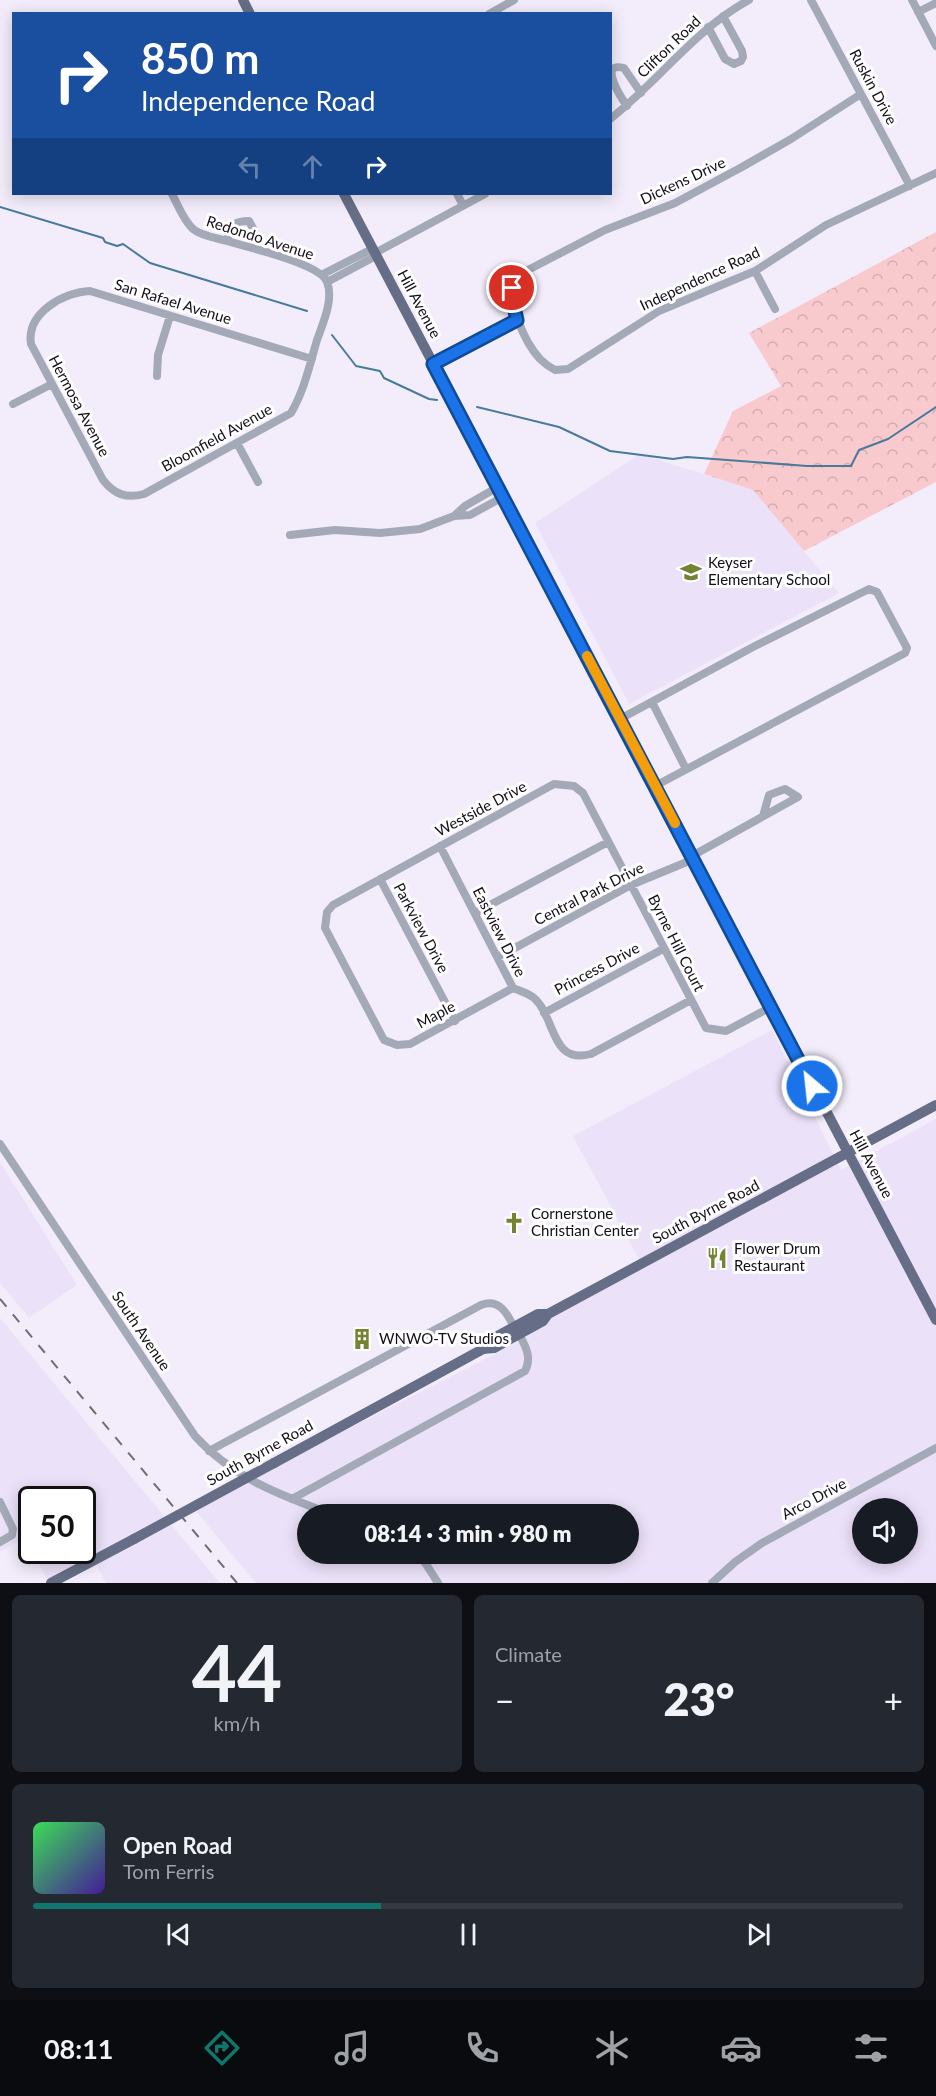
<!DOCTYPE html>
<meta charset="utf-8">
<style>
body{margin:0;font-family:Lato,sans-serif;background:#242831;color:#f1f3f6;height:100vh;display:flex;flex-direction:column;font-size:22px;white-space:nowrap}
*{box-sizing:border-box;margin:0}
p{font-size:20px;color:#9ea1a6}
.icon{flex:none;width:33px;height:33px;fill:none;stroke:currentColor;stroke-width:2;stroke-linecap:round;stroke-linejoin:round}
.map{position:relative;height:1583px;overflow:hidden}
.drawer{display:flex;flex-direction:column;gap:12px;padding:12px;background:#0d0f14;flex:1}
.drawer>*{flex:none}
.banner{position:absolute;left:12px;top:12px;width:600px;height:183px;border-radius:0px;box-shadow:0 3px 15px #0003;background:#1a4fa0;color:#fff;overflow:hidden}
.fabs{position:absolute;left:852px;top:1498px;display:grid;gap:12px}
.fabs a{display:grid;place-items:center;width:66px;height:66px;border-radius:50%;background:#171b24;box-shadow:0 3px 15px #0003;font-size:30px}
.speed{position:absolute;left:18px;top:1486px;display:flex;gap:12px;font-size:30px;font-weight:700;text-align:center}
.speed>*{display:grid;place-content:center;width:78px;height:78px;border-radius:50%;background:#171b24;box-shadow:0 3px 15px #0003;line-height:1}
.speed .limit{border:3px solid #111;border-radius:9px;background:#fff;color:#111}
.pin{position:absolute;display:grid;place-items:center;width:51px;height:51px;color:#fff;margin:-26px;border:3px solid #fff;border-radius:50%;box-shadow:0 2px 6px #0007}
.me{position:absolute;width:66px;margin:-33px;rotate:332deg;stroke-linejoin:round;filter:drop-shadow(0 0 4px #0008)}
.turn{display:flex;align-items:center;gap:21px;height:126px;padding:0 30px;font-size:27px}
.turn .icon{width:78px;height:78px;stroke-width:2.5}
.turn b{display:block;font-size:42px;line-height:51px}
.lanes{display:flex;align-items:center;height:57px;padding:0 30px;background:#0003;justify-content:center;gap:30px;direction:ltr}
.lanes .off{opacity:.35}
.big{font-size:45px;font-weight:800;line-height:1.1}
.drawer .card{flex:1;display:flex;flex-direction:column;justify-content:center;gap:9px;min-width:0;padding:0 21px;border-radius:9px;background:#242831}
.drawer .dial{align-items:center;gap:0}
.dial b{font-size:78px;line-height:1}
.song{display:flex;align-items:center;gap:18px}
.cover{width:72px;height:72px;border-radius:9px;background:linear-gradient(135deg,hsl(130 70% 55%),hsl(260 70% 35%))}
.played{height:6px;border-radius:3px;background:linear-gradient(90deg,#0f766e 40%,#363941 40%)}
.keys{display:flex;justify-content:space-around;direction:ltr}
.heat{display:flex;justify-content:space-between;align-items:center;font-size:33px;direction:ltr}
.drawer .tiles{flex:1;display:grid;gap:12px;grid-template-columns:1fr 1fr}
.card:last-child{grid-column:span 2}
.trip{position:absolute;left:297px;top:1504px;width:342px;height:60px;border-radius:30px;background:#171b24;box-shadow:0 3px 15px #0003;font-weight:800;line-height:60px;text-align:center}
.tab-bar{display:flex;height:96px;justify-content:space-around;align-items:center;background:#090b0e;color:#9ea1a6}
.tab-bar .icon{width:42px;height:42px}
.tab-bar .active{color:#0f766e}
.tab-bar b{font-size:27px;color:#f1f3f6}
.map>svg:first-child{display:block}
.built{fill:#ebe1f9;fill-rule:evenodd}
.forest{fill:url(#forest-crowns)}
.lines{fill:none;stroke-linecap:round;stroke-linejoin:round}
.stream{stroke:#477a9b;stroke-width:2}
.minor{stroke:#a4a9b8;stroke-width:8}
.major{stroke:#666e87;stroke-width:10}
.rail{stroke:#716b78;stroke-width:2;stroke-dasharray:10 10;stroke-linecap:butt}
.major-bridge{stroke:#666e87;stroke-width:10}
.route-casing{stroke:#114b97;stroke-width:15}
.route{stroke:#1a73e8;stroke-width:10}
.slow{stroke:#f59e0b;stroke-width:10}
.labels{text-anchor:middle;stroke-width:6;stroke-linejoin:round;paint-order:stroke}
.street-label{font-size:15px;fill:#120d18;stroke:#fff}
.poi-label{font-size:15px;fill:#120d18;stroke:#fff;text-anchor:start}
</style>
<div class="map">
<svg width="936" height="1583" viewBox="0 0 936 1583">
<defs>
<pattern id="forest-crowns" width="20" height="18" patternUnits="userSpaceOnUse" patternTransform="scale(1.5)"><rect width="20" height="18" fill="#f8cacd"/><path d="M2 6a3 3 0 1 1 6 0M12 15a3 3 0 1 1 6 0" fill="none" stroke="#d4acaf"/></pattern>
</defs>
<rect width="100%" height="100%" fill="#f3edfb"/>
<path class="built" d="M 640,454 L 753,490 L 839,593 L 629,704 L 535,523 Z
M 772,1030 L 841,1170 L 936,1119 L 936,1583 L 256,1583 L 193,1508 L 522,1340 L 576,1299 L 641,1263 L 573,1136 ZM 862,1509 L 908,1509 L 908,1554 L 862,1554 ZM 308,1515 L 628,1515 L 628,1554 L 308,1554 Z
M 0,1162 L 77,1285 L 29,1318 L 0,1283 Z
M 0,1318 L 168,1521 L 220,1583 L 106,1583 L 94,1560 L 49,1583 L 32,1551 L 82,1551 L 82,1500 L 32,1500 L 31,1550 L 24,1538 L 0,1552 Z"/>
<path class="forest" d="M 936,232 L 936,482 L 804,551 L 753,490 L 704,474 L 733,411 L 781,386 L 749,333 Z"/>
<g class="lines">
<path class="stream" d="M 0,207 L 103,238 L 105,242 L 117,246 L 123,244 L 150,263 L 307,311
M 332,335 L 356,366 L 380,371 L 384,378 L 429,399 L 437,400
M 477,407 L 559,427 L 610,451 L 673,459 L 687,457 L 807,466 L 851,466 L 859,450 L 888,439 L 936,407"/>
<path class="minor" d="M 811,0 L 910,186
M 912,0 L 936,46
M 918,12 L 936,3
M 489,14 L 514,0
M 708,27 L 725,59 L 734,64 L 741,61 L 743,57 L 742,51 L 723,16
M 861,94 L 791,139 L 742,167 L 675,203 L 605,230 L 526,271 C 523,274 518,277 516,280 C 504,299 526,344 540,359 C 544,363 549,367 555,370 L 568,369 L 659,311 L 755,271 L 826,225 L 936,173
M 627,106 C 622,99 597,61 624,68 L 641,93
M 610,119 C 659,81 694,30 749,0
M 172,194 C 178,205 183,220 193,229 C 201,236 217,238 227,241 C 247,247 321,264 327,282 C 334,299 323,323 317,340 C 310,364 304,391 291,413 L 144,494 C 126,499 114,494 103,480 L 31,344 C 26,313 64,292 90,291 L 312,359
M 457,194 L 463,205
M 227,241 C 232,226 232,221 249,221 L 255,232 L 249,247
M 375,253 L 485,194
M 755,271 L 775,309
M 323,274 L 372,249
M 327,282 L 376,256
M 433,364 L 517,320
M 157,376 L 158,355 L 170,316
M 13,404 L 52,384
M 237,443 L 258,482
M 454,516 L 465,506 L 498,487
M 290,535 L 335,530 L 380,533 L 420,529 L 454,516 L 470,515 L 503,497
M 652,702 L 686,769
M 620,719 L 753,647 L 869,589 L 877,592 L 907,648 L 905,653 L 655,786
M 440,846 L 513,988 C 520,991 528,993 534,998 C 556,1017 550,1065 591,1054 L 691,1000
M 692,856 L 798,797 L 785,789 L 769,795 L 763,816
M 380,879 L 455,1021
M 475,913 L 608,842
M 498,957 L 631,885 L 694,859
M 513,988 L 410,1044 L 397,1045 L 384,1040 L 325,928 L 327,912 L 333,905 L 554,784 L 574,786 L 583,793 L 706,1028 L 726,1031 L 771,1007
M 544,1013 L 663,949
M 0,1144 L 195,1436 C 233,1478 282,1496 334,1515
M 209,1451 L 481,1305 C 499,1298 507,1313 514,1327
M 292,1499 L 525,1371 C 532,1358 526,1347 519,1334
M 0,1502 L 13,1529 L 12,1535 L 0,1542
M 416,1554 L 426,1564 L 438,1583
M 712,1583 L 735,1562 L 762,1543 L 936,1448"/>
<path class="major" d="M 243,0 L 250,14
M 344,194 L 936,1320
M 483,1349 L 490,1340 L 538,1314 L 548,1314
M 274,1463 L 483,1349 L 494,1348 L 543,1321 L 548,1314 L 936,1105
M 51,1583 L 134,1539"/>
<path class="rail" d="M 0,1299 L 237,1583"/>
<path class="major-bridge" d="M 134,1539 L 274,1463"/>
</g>
<g class="lines">
<defs>
<path id="route" d="M 512,288 L 513,303 L 517,320 L 433,364 L 812,1086"/>
</defs>
<use href="#route" class="route-casing"/>
<use href="#route" class="route"/>
<path class="slow" d="M 587,656 L 675,823"/>
</g>
<defs>
<symbol id="school-bare" viewBox="-9 -9 18 18"><path d="M0-5L7-2L0 1L-7-2ZM-4 1L0 2.5L4 1V4Q0 6-4 4Z" fill="#738331" stroke="#fff" stroke-width="2.5" paint-order="stroke"/></symbol>
<symbol id="church-bare" viewBox="-9 -9 18 18"><path d="M-1.2-6h2.4v3.5h3.3v2.4h-3.3V6h-2.4V-.1h-3.3v-2.4h3.3Z" fill="#738331" stroke="#fff" stroke-width="2.5" paint-order="stroke"/></symbol>
<symbol id="restaurant-bare" viewBox="-9 -9 18 18"><path d="M-5-6h1v4h1v-4h1v4h1v-4h1v5L-1.5 .5V6h-2V.5L-5-1ZM5-6V6H3V1.5H1.5Q1.5-4 5-6Z" fill="#738331" stroke="#fff" stroke-width="2.5" paint-order="stroke"/></symbol>
<symbol id="building-bare" viewBox="-9 -9 18 18"><path d="M-4-6H4V6H1V3H-1V6H-4ZM-2.5-4.3h1.7v1.8h-1.7ZM.8-4.3h1.7v1.8H.8ZM-2.5-1h1.7V.8h-1.7ZM.8-1h1.7V.8H.8Z" fill="#738331" stroke="#fff" stroke-width="2.5" paint-order="stroke"/></symbol>
</defs>
<g fill-rule="evenodd">
<use href="#school-bare" x="676" y="557" width="30" height="30"/>
<use href="#church-bare" x="499" y="1208" width="30" height="30"/>
<use href="#restaurant-bare" x="702" y="1243" width="30" height="30"/>
<use href="#building-bare" x="347" y="1324" width="30" height="30"/>
</g>
<g class="labels">
<g class="street-label">
<text transform="translate(669 47) rotate(-44)" y="5">Clifton Road</text>
<text transform="translate(873 87) rotate(62)" y="5">Ruskin Drive</text>
<text transform="translate(683 181) rotate(-25)" y="5">Dickens Drive</text>
<text transform="translate(260 238) rotate(18)" y="5">Redondo Avenue</text>
<text transform="translate(700 279) rotate(-25)" y="5">Independence Road</text>
<text transform="translate(173 302) rotate(17)" y="5">San Rafael Avenue</text>
<text transform="translate(419 304) rotate(62)" y="5">Hill Avenue</text>
<text transform="translate(79 406) rotate(62)" y="5">Hermosa Avenue</text>
<text transform="translate(217 438) rotate(-29)" y="5">Bloomfield Avenue</text>
<text transform="translate(481 809) rotate(-28)" y="5">Westside Drive</text>
<text transform="translate(589 894) rotate(-27)" y="5">Central Park Drive</text>
<text transform="translate(421 928) rotate(62)" y="5">Parkview Drive</text>
<text transform="translate(499 932) rotate(63)" y="5">Eastview Drive</text>
<text transform="translate(676 943) rotate(63)" y="5">Byrne Hill Court</text>
<text transform="translate(597 969) rotate(-28)" y="5">Princess Drive</text>
<text transform="translate(436 1015) rotate(-28)" y="5">Maple</text>
<text transform="translate(871 1164) rotate(62)" y="5">Hill Avenue</text>
<text transform="translate(706 1212) rotate(-28)" y="5">South Byrne Road</text>
<text transform="translate(141 1331) rotate(56)" y="5">South Avenue</text>
<text transform="translate(260 1453) rotate(-29)" y="5">South Byrne Road</text>
<text transform="translate(814 1499) rotate(-28)" y="5">Arco Drive</text>
</g>
<g class="poi-label">
<text x="708" y="568">Keyser<tspan x="708" dy="17">Elementary School</tspan></text>
<text x="531" y="1219">Cornerstone<tspan x="531" dy="17">Christian Center</tspan></text>
<text x="734" y="1254">Flower Drum<tspan x="734" dy="17">Restaurant</tspan></text>
<text x="379" y="1344">WNWO-TV Studios</text>
</g>
</g>
</svg>
<div class="fabs">
<a><svg class="icon" aria-label="sound" viewBox="0 0 24 24"><path d="M4 9h4l5-4v14l-5-4H4zM17 9q2 3 0 6"/></svg></a>
</div>
<div class="speed"><div class="limit">50</div></div>
<div class="pin" style="left:512px;top:288px;background:#d93025"><svg class="icon" aria-label="arrive" viewBox="0 0 24 24"><path d="M6 21V4h12l-3 4 3 4H6"/></svg></div>
<svg class="me" style="left:812px;top:1086px" viewBox="-20 -20 40 40"><circle r="17" fill="#1a73e8" stroke="#fff" stroke-width="3"/><path d="M0-11L8 9 0 5-8 9z" fill="#fff"/></svg>
<div class="trip">08:14 · 3 min · 980 m</div>
<div class="banner">
<div class="turn"><svg class="icon" aria-label="right" viewBox="0 0 24 24"><path d="M7 20v-9h11M14 6l5 5-5 5"/></svg><div><b>850 m</b>Independence Road</div></div>
<div class="lanes"><svg class="icon off" aria-label="left" viewBox="0 0 24 24"><path d="M17 20v-9H6M10 6l-5 5 5 5"/></svg><svg class="icon off" aria-label="ahead" viewBox="0 0 24 24"><path d="M12 20V5M6 11l6-6 6 6"/></svg><svg class="icon" aria-label="right" viewBox="0 0 24 24"><path d="M7 20v-9h11M14 6l5 5-5 5"/></svg></div>
</div>
</div>
<section class="drawer">
<div class="tiles">
<div class="card dial"><b>44</b><p>km/h</p></div>
<div class="card"><p>Climate</p>
<div class="heat"><a>−</a><b class="big">23°</b><a>+</a></div>
</div>
<div class="card">
<div class="song"><i class="cover"></i><div><b>Open Road</b><p>Tom Ferris</p></div></div>
<div class="played"></div>
<div class="keys"><svg class="icon" aria-label="previous" viewBox="0 0 24 24"><path d="M18 5L8 12l10 7zM5 5v14"/></svg><svg class="icon" aria-label="pause" viewBox="0 0 24 24"><path d="M8 5v14M16 5v14"/></svg><svg class="icon" aria-label="next" viewBox="0 0 24 24"><path d="M6 5l10 7-10 7zM19 5v14"/></svg></div>
</div>
</div>
</section>
<nav class="tab-bar">
<b>08:11</b>
<svg class="icon active" aria-label="directions" viewBox="0 0 24 24"><path d="M12 3l9 9-9 9-9-9zM9 14v-3h6M13 9l2 2-2 2"/></svg>
<svg class="icon" aria-label="music" viewBox="0 0 24 24"><path d="M9 18V5l10-2v13"/><circle cx="6" cy="18" r="3"/><circle cx="16" cy="16" r="3"/></svg>
<svg class="icon" aria-label="phone" viewBox="0 0 24 24"><path d="M5 4h4l2 5-3 2q2 4 5 5l2-3 5 2v4C11 20 4 13 5 4z"/></svg>
<svg class="icon" aria-label="climate" viewBox="0 0 24 24"><path d="M12 3v18M4 7l16 10M4 17L20 7"/></svg>
<svg class="icon" aria-label="car" viewBox="0 0 24 24"><path d="M5 17H2v-5l4-1 3-4h7l3 4 3 1v5h-3M9 17h6M6 11h13"/><circle cx="7" cy="17" r="2"/><circle cx="17" cy="17" r="2"/></svg>
<svg class="icon" aria-label="filters" viewBox="0 0 24 24"><path d="M4 7h16M4 17h16"/><circle cx="9" cy="7" r="2"/><circle cx="15" cy="17" r="2"/></svg>
</nav>
